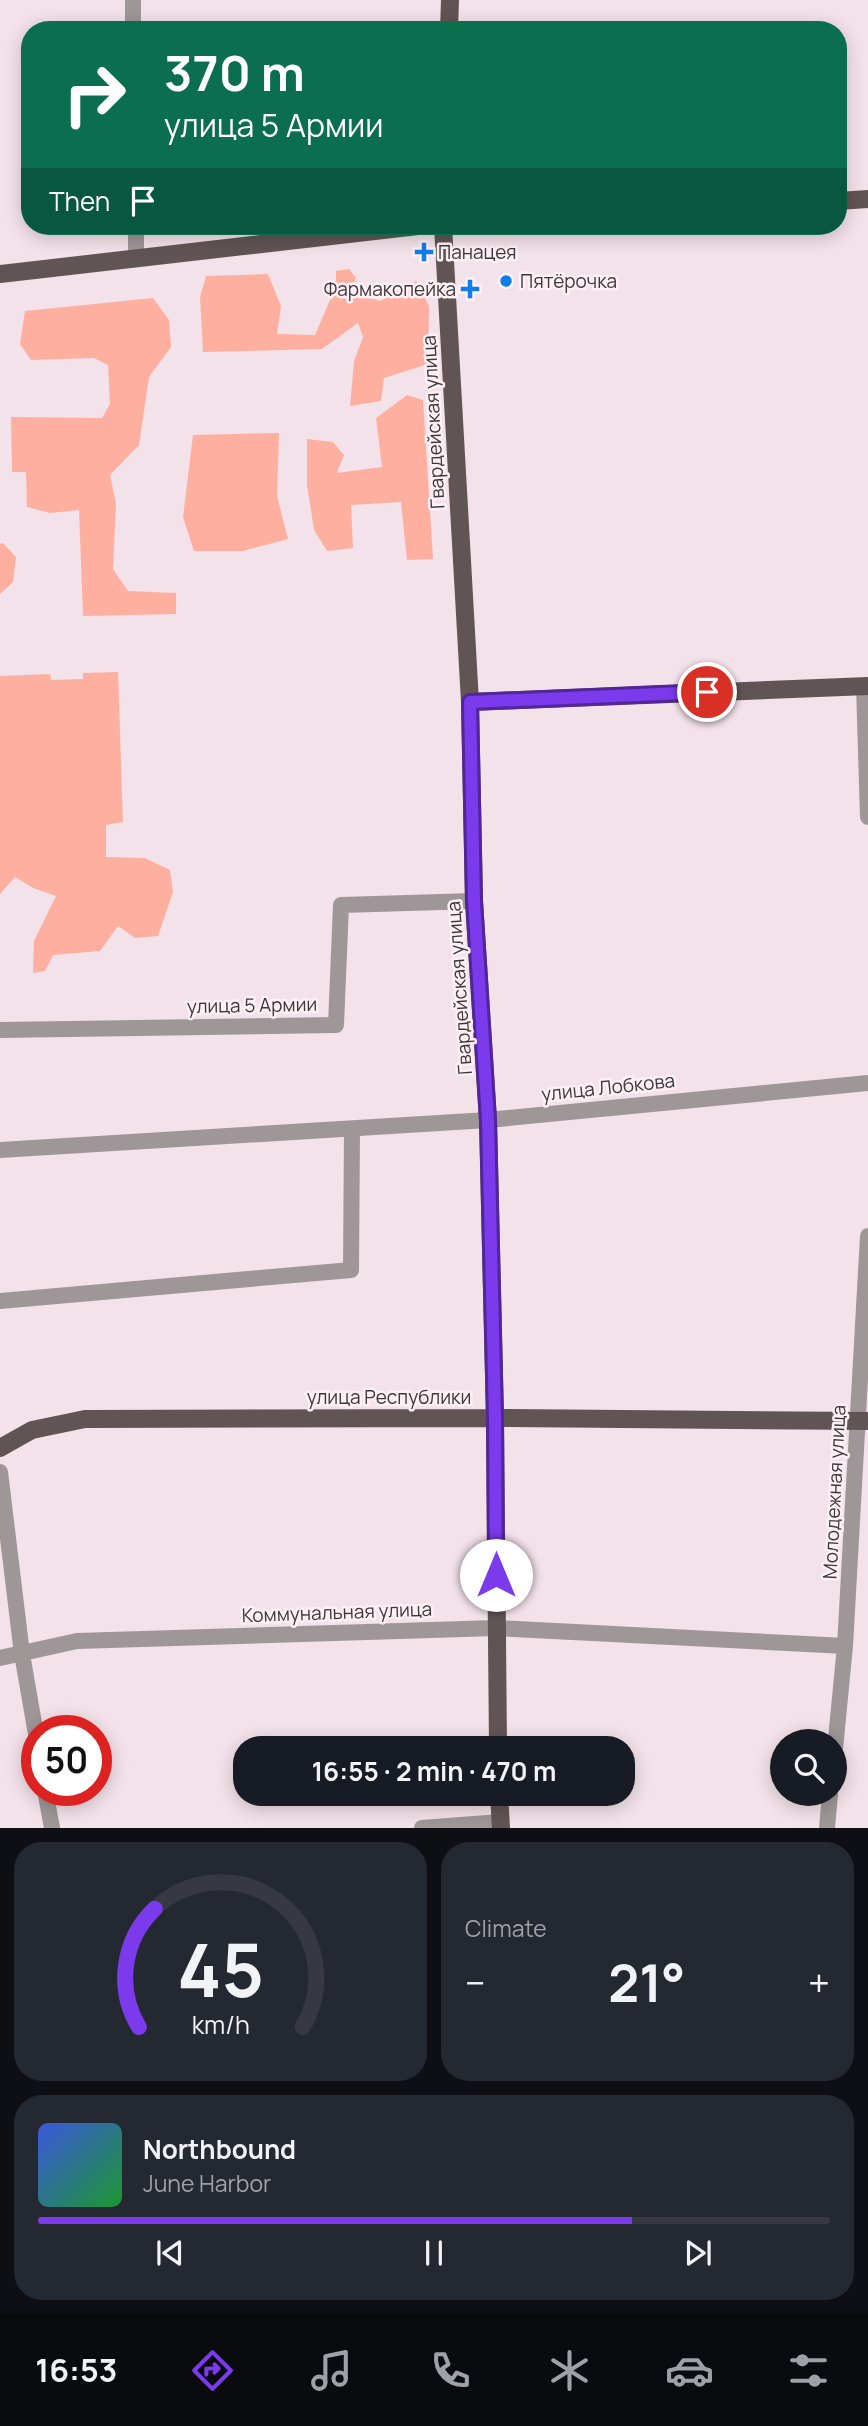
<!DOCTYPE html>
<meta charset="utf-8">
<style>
body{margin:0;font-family:Manrope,sans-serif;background:#242831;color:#f1f3f6;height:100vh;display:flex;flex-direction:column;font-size:26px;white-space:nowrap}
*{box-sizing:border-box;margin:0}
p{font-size:23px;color:#9ea1a6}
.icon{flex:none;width:38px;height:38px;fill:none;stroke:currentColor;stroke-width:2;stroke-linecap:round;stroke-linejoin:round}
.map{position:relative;height:1828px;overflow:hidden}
.drawer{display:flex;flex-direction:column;gap:14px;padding:14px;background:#0d0f14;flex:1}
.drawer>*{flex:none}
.guide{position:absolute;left:21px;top:21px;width:826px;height:214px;border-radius:28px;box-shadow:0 4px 18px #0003;background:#0b6e4f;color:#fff;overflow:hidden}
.tools{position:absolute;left:770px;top:1729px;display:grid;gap:14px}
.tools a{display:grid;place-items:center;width:77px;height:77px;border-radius:50%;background:#171b24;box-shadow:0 4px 18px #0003;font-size:35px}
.speed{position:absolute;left:21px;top:1715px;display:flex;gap:14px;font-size:35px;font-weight:700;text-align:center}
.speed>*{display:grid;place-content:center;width:91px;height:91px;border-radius:50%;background:#171b24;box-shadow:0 4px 18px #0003;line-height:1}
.speed .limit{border:10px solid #d22;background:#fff;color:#111}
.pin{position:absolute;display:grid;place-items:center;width:60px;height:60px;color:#fff;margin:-30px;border:4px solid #fff;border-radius:50%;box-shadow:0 2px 7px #0007}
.me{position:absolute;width:77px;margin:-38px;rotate:0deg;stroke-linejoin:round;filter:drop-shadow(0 0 5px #0008)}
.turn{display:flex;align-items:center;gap:24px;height:147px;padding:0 28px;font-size:32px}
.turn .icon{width:91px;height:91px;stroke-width:2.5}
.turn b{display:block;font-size:49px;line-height:60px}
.then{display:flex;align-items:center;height:66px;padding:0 28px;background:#0003;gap:14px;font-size:26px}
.big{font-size:52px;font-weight:700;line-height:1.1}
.drawer .tile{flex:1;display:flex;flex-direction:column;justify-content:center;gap:10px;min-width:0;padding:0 24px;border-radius:28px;background:#242831}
.drawer .dial{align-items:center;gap:0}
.dial svg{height:182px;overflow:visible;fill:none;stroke:#363941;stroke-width:7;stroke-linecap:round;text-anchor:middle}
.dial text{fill:#f1f3f6;stroke:none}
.song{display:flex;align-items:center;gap:21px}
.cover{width:84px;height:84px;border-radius:10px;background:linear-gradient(135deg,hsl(230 70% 55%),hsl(130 70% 35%))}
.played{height:7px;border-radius:4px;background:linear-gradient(90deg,#7c3aed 75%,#363941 75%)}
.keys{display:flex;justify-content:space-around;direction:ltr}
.heat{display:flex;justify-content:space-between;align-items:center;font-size:38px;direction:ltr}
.drawer .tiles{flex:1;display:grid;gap:14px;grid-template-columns:1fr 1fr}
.tile:last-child{grid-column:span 2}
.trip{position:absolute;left:233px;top:1736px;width:402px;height:70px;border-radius:28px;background:#171b24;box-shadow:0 4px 18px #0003;font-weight:700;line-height:70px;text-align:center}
.dock{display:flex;height:112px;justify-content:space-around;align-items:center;background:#090b0e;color:#9ea1a6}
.dock .icon{width:49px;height:49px}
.dock .selected{color:#7c3aed}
.dock b{font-size:32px;color:#f1f3f6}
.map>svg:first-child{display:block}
.green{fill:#feafa0}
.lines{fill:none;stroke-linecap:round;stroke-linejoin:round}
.minor{stroke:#9e9697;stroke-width:16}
.major{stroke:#615455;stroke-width:18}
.route-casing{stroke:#51269a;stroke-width:18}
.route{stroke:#7c3aed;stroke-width:12}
.poi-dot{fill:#117ee5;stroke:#fef1f6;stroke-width:2.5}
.labels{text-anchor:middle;stroke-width:5;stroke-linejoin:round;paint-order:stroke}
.poi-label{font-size:19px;fill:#3f383b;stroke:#fef1f6;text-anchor:start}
.street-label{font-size:19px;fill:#3f383b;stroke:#fef1f6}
</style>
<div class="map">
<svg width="868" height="1828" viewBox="0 0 868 1828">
<rect width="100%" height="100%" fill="#f3e2e9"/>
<path class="green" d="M 349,269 L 356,278 L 349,292 L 380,301 L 416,281 L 429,306 L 428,364 L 384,378 L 381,401 L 350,406 L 354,361 L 363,337 L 358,323 L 322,349 L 203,352 L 200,297 L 206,276 L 268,274 L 281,306 L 277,334 L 315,335 L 336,286 L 336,271 Z
M 153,298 L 169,320 L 171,347 L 149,377 L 139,445 L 110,475 L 116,504 L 113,569 L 128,591 L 176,593 L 176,614 L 83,616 L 79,510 L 50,513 L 27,507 L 26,472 L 12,472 L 11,417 L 102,418 L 110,404 L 108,365 L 94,358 L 31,360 L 20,344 L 25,311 Z
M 407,395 L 423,400 L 433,559 L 407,560 L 401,502 L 351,505 L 353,548 L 327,551 L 314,530 L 307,485 L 307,439 L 333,442 L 344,455 L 337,473 L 382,467 L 376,418 Z
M 279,433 L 277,496 L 288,539 L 243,551 L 194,551 L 183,517 L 193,435 Z
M 3,543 L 16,557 L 13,582 L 0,594 L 0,544 Z
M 118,672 L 123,822 L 106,825 L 106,857 L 145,858 L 170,870 L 173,892 L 158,936 L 135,938 L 118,926 L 100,951 L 53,955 L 45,971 L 33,973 L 34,941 L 56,896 L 33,888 L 15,877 L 0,894 L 0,676 L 50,674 L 51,680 L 83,679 L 83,673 Z"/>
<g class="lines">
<path class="minor" d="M 133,0 L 133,30
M 136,226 L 136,258
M 864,686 L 868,817
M 0,1030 L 336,1025 L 341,905 L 474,901
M 0,1150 L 488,1120 L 868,1083
M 0,1301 L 351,1270 L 352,1129
M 0,1472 L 22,1654 L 37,1740
M 0,1658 L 77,1641 L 496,1628 L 845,1646
M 835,1749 L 845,1646 L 868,1236
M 45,1790 L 52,1828
M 422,1828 L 500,1822
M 827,1828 L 830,1794"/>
<path class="major" d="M 449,30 L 450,0
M 838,201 L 868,199
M 443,226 L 470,702 L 474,901 L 488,1120 L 495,1418 L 498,1748
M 0,274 L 418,226
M 470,702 L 868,686
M 0,1448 L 32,1430 L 85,1419 L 495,1418 L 868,1421
M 499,1794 L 501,1828"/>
</g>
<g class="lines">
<defs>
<path id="route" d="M 496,1575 L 495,1418 L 488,1120 L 474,901 L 470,702 L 707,692"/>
</defs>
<use href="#route" class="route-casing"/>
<use href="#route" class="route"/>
</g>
<g class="poi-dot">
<path d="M420.5 241.5h7v7h7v7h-7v7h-7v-7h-7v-7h7z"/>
<circle cx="506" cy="281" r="7"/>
<path d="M466.5 278.5h7v7h7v7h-7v7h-7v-7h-7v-7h7z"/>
</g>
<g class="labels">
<g class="poi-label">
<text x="438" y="259">Панацея</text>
<text x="520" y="288">Пятёрочка</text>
<text x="456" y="296" text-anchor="end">Фармакопейка</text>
</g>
<g class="street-label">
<text transform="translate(433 422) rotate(-93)" y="7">Гвардейская улица</text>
<text transform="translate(459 988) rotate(-94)" y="7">Гвардейская улица</text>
<text transform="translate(252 1005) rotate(-1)" y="7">улица 5 Армии</text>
<text transform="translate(608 1087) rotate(-6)" y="7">улица Лобкова</text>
<text x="389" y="1404">улица Республики</text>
<text transform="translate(834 1492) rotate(-87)" y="7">Молодежная улица</text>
<text transform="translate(337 1612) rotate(-2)" y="7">Коммунальная улица</text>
</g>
</g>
</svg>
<div class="tools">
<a><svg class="icon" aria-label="search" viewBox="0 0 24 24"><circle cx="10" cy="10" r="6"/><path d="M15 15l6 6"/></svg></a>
</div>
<div class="speed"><div class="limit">50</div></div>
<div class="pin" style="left:707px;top:692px;background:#d93025"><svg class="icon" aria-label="arrive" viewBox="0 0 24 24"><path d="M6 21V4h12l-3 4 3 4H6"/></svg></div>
<svg class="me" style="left:496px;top:1575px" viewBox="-20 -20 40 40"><circle r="19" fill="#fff"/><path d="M0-13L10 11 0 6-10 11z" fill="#7c3aed"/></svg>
<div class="trip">16:55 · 2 min · 470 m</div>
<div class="guide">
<div class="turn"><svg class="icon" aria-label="right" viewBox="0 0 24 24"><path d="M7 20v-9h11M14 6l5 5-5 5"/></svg><div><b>370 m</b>улица 5 Армии</div></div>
<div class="then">Then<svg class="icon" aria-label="arrive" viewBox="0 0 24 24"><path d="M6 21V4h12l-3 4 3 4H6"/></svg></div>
</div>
</div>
<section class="drawer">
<div class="tiles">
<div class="tile dial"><svg viewBox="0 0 100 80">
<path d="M14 69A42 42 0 1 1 86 69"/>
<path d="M14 69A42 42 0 0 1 21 17" stroke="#7c3aed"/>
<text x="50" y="56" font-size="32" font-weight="700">45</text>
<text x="50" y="72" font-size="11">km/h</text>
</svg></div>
<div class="tile"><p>Climate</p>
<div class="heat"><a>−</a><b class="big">21°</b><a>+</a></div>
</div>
<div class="tile">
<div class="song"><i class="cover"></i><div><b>Northbound</b><p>June Harbor</p></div></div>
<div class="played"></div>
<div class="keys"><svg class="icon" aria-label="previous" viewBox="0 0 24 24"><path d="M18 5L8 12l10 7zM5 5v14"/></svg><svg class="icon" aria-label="pause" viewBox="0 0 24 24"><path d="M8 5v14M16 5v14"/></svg><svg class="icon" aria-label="next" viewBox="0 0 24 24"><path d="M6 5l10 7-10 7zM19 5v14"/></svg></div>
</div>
</div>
</section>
<nav class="dock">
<b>16:53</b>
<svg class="icon selected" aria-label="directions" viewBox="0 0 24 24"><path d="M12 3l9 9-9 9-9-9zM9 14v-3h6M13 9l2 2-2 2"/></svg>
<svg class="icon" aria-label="music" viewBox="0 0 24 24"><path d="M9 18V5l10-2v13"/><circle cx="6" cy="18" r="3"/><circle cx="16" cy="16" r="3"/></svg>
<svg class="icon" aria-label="phone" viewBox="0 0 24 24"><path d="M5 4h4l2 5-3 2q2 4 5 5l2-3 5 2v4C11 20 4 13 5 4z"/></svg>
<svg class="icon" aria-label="climate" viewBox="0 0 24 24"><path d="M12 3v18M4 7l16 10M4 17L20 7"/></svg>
<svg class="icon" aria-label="car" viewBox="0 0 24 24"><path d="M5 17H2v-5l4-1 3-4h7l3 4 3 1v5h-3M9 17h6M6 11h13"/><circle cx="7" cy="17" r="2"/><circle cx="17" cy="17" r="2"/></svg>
<svg class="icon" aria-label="filters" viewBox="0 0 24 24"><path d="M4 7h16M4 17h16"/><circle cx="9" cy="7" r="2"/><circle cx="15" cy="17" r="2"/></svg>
</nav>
